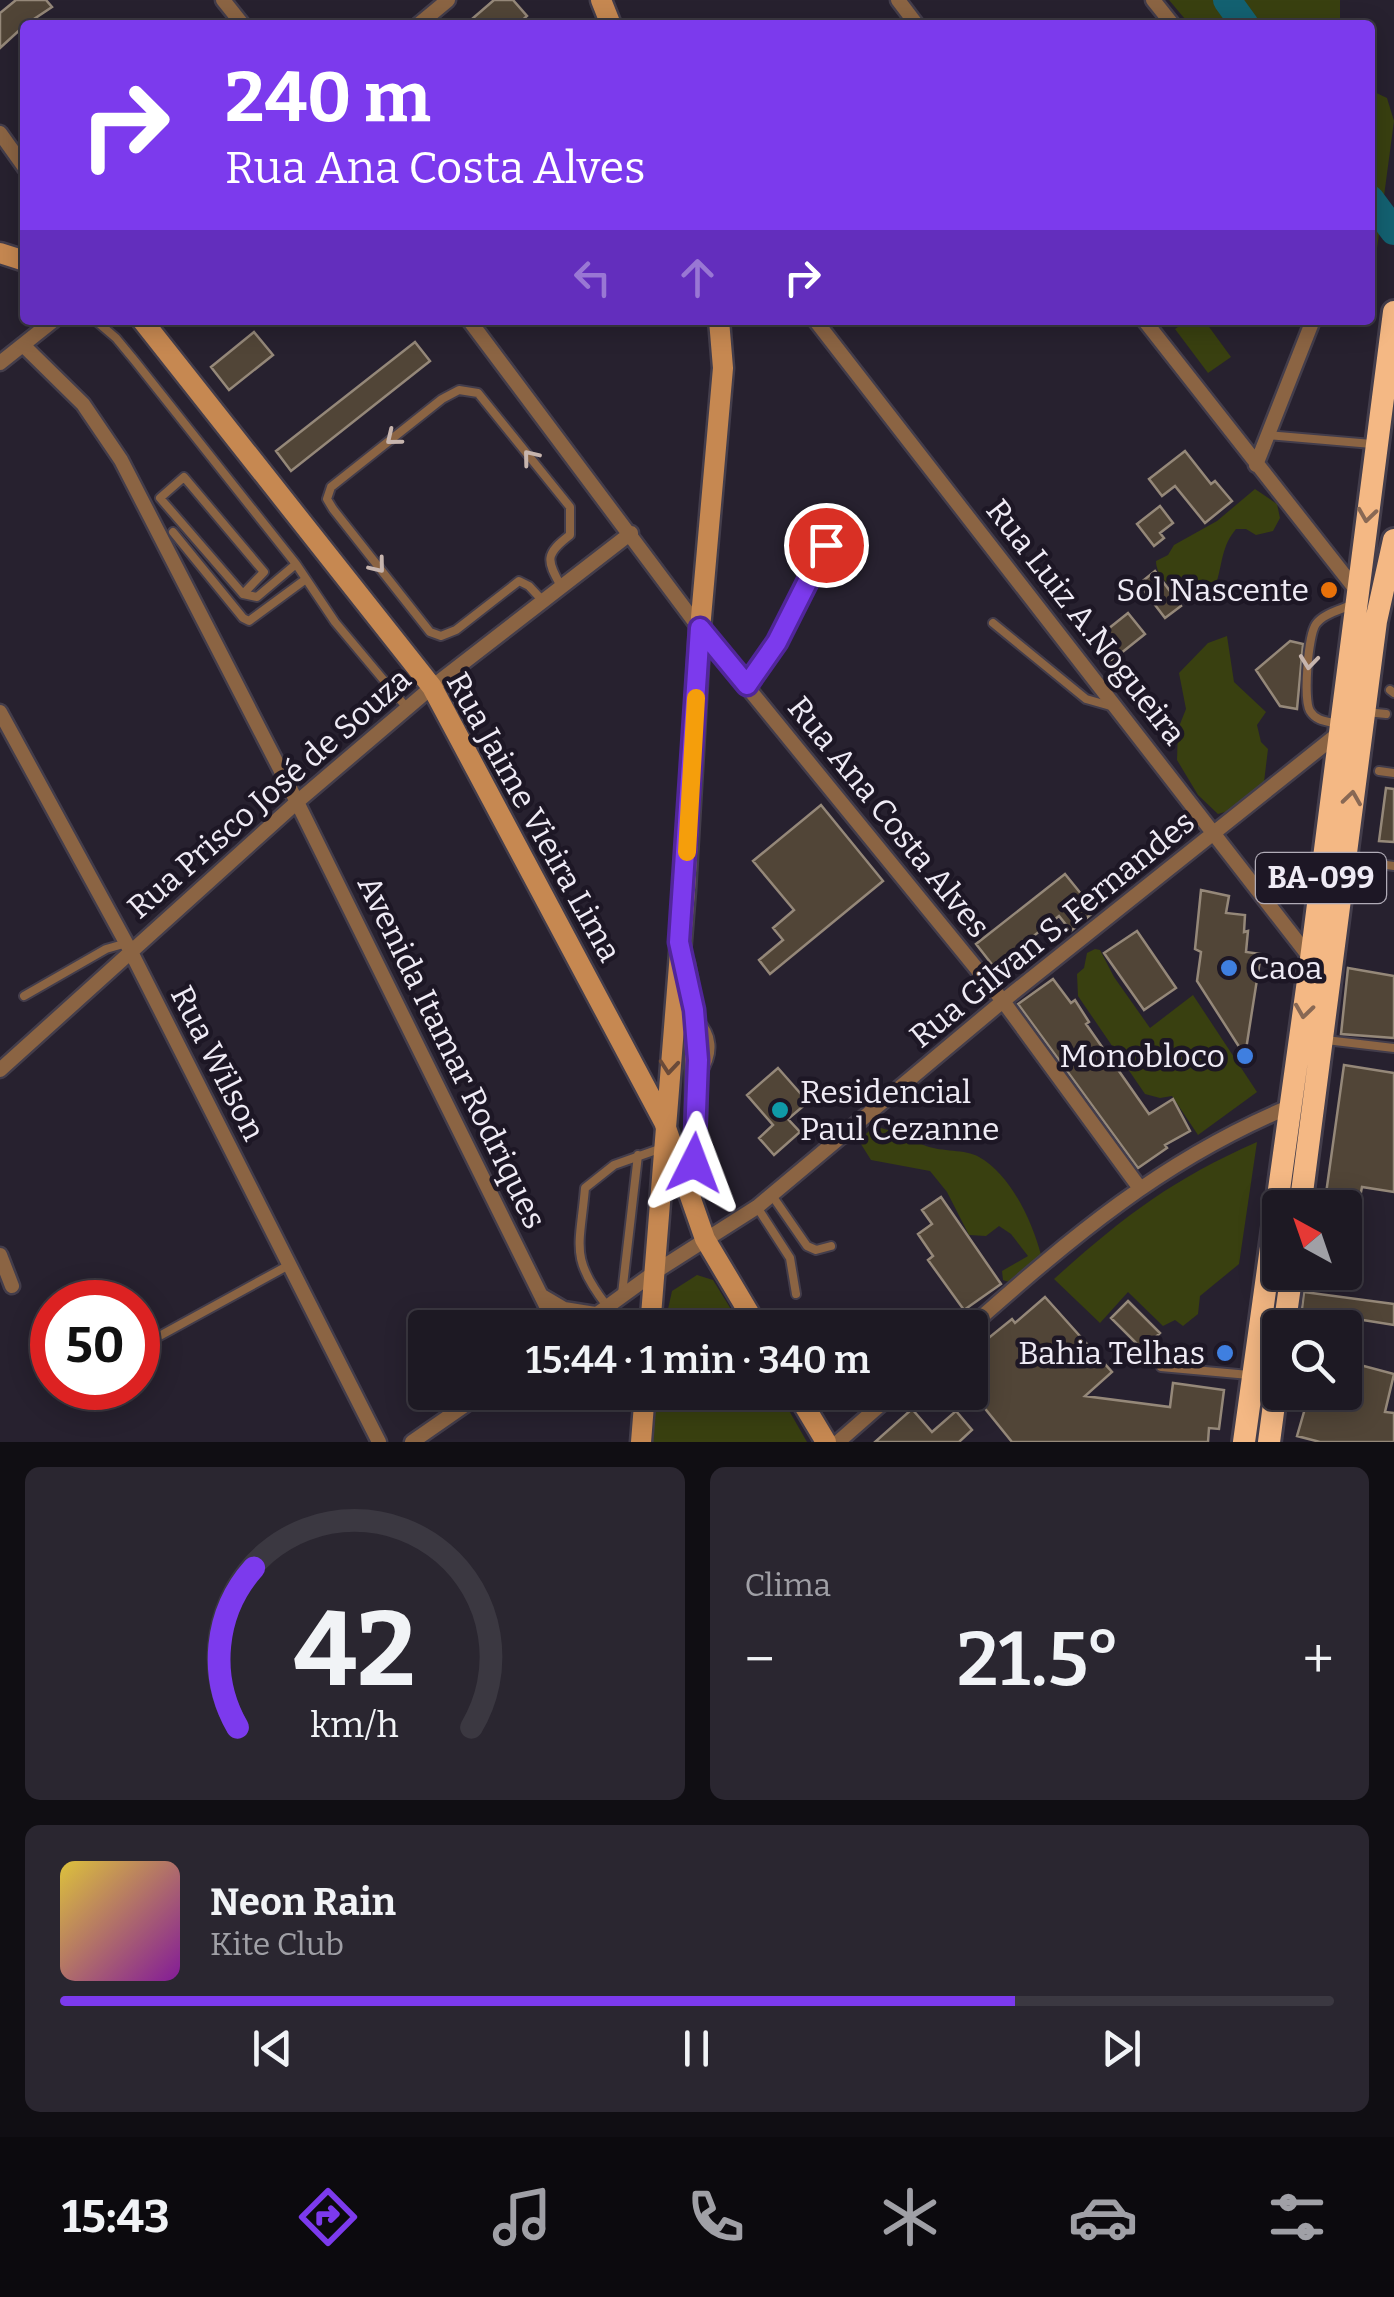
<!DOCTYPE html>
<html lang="pt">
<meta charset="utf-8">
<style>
body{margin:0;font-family:Bitter,serif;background:#2a2630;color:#f1f3f6;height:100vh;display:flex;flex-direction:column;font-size:38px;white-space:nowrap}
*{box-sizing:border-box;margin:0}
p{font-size:32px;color:#a0a0a6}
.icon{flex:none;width:55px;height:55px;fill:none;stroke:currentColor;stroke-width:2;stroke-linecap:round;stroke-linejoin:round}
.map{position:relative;height:1442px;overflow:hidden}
.drawer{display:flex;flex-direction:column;gap:25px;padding:25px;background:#100e13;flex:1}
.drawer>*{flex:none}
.hud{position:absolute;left:20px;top:20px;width:1355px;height:305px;border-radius:10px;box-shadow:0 5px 25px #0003,0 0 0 2px #3b3841;background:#7c3aed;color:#fff;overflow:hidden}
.needle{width:65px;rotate:320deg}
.tools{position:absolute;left:1262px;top:1190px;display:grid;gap:20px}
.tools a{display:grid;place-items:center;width:100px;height:100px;border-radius:10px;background:#1d1923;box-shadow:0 5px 25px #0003,0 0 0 2px #3b3841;font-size:50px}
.speed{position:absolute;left:30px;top:1280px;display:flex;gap:20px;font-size:50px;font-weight:700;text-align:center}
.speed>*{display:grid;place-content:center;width:130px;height:130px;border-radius:50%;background:#1d1923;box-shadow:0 5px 25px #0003,0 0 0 2px #3b3841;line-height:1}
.speed .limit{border:15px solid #d22;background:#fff;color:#111}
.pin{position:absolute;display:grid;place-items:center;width:85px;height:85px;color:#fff;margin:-42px;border:5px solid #fff;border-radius:50%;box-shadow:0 2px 10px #0007}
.me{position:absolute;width:110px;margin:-55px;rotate:3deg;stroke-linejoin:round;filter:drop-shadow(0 0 8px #0008)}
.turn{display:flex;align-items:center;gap:35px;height:210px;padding:0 40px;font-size:45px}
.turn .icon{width:130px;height:130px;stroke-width:2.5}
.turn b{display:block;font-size:70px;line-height:85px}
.lanes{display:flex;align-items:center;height:95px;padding:0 40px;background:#0003;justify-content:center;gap:50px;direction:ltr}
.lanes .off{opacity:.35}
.big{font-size:75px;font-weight:600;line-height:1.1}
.drawer .tile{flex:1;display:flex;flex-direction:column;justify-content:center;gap:15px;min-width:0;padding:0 35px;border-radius:15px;background:#2a2630}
.drawer .dial{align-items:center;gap:0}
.dial svg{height:260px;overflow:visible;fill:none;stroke:#3b3841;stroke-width:7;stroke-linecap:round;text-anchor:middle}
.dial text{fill:#f1f3f6;stroke:none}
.song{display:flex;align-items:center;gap:30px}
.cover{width:120px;height:120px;border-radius:15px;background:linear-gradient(135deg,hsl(50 70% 55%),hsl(290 70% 35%))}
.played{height:10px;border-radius:5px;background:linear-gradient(90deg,#7c3aed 75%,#3b3841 75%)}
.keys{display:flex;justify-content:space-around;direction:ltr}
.heat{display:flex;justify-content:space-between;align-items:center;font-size:55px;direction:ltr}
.drawer .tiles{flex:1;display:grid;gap:25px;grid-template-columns:1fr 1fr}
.tile:last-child{grid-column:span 2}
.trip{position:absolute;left:408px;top:1310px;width:580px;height:100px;border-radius:10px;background:#1d1923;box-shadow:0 5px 25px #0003,0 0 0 2px #3b3841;font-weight:600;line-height:100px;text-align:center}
.tab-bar{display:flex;height:160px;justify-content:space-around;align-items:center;background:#0c0a0e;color:#a0a0a6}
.tab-bar .icon{width:70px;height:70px}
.tab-bar .on{color:#7c3aed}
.tab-bar b{font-size:45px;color:#f1f3f6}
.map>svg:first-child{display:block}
.green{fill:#394010}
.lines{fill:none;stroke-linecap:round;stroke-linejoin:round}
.river{stroke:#136171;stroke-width:28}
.building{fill:#514537;stroke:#958879;stroke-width:2.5}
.service-casing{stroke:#433d4b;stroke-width:12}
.minor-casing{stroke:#433d4b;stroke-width:19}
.secondary-casing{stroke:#433d4b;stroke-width:25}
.trunk-casing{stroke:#433d4b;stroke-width:28}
.service{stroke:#8b6443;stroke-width:8}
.minor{stroke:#8b6443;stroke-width:14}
.secondary{stroke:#c68851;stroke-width:20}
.trunk{stroke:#f4b884;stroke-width:22}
.oneway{stroke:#c7b5ae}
.oneway2{stroke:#886854}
.oneway3{stroke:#694a39}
.route-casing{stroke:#51269a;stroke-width:25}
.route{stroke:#7c3aed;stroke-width:18}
.slow{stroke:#f59e0b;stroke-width:18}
.food-dot{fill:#e8710a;stroke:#1d1725;stroke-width:4}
.shop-dot{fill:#3f7fe0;stroke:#1d1725;stroke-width:4}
.culture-dot{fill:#0f9aa8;stroke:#1d1725;stroke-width:4}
.labels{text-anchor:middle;stroke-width:9;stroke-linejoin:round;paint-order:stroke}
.shield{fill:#1d1725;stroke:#b0abb7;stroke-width:2.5}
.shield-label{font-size:30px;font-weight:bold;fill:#efebf5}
.poi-label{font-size:32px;fill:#efebf5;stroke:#1d1725;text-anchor:end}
.street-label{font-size:32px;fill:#efebf5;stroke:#1d1725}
</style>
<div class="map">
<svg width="1394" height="1442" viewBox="0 0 1394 1442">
<rect width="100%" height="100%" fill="#27212f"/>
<path class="green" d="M 1169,0 L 1340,0 L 1340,25 L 1190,25 Z
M 1370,90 L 1387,98 L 1394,121 L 1370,301 Z
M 1188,320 L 1204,320 L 1231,357 L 1208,373 L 1175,329 Z
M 1255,489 L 1277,504 L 1280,518 L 1273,531 L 1256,535 L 1246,529 L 1236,529 C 1222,546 1223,560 1217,581 L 1200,585 L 1188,596 C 1173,590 1156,577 1156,561 L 1168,555 L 1174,545 L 1217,521 Z
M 1227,636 L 1234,682 L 1266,712 L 1257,725 L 1261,742 L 1268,749 L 1264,782 L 1235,809 L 1218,814 L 1198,795 L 1177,760 L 1178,729 L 1186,709 L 1179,673 L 1208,643 Z
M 1095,949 L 1100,950 L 1114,977 L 1150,1028 L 1193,995 L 1257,1092 L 1198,1135 L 1172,1096 L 1160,1098 L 1145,1094 L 1078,996 L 1077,974 L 1084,968 L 1087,953 Z
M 874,1126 C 893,1131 908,1138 926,1146 C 942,1152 965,1149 979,1157 C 1011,1175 1032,1221 1041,1255 L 1009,1282 L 1003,1280 L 1002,1271 L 1028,1256 L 1011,1234 L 999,1226 L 986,1236 L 969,1235 L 947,1192 L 930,1171 L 871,1160 L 859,1141 Z
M 1257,1142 L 1239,1264 L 1200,1296 L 1198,1314 L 1183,1326 L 1175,1320 L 1163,1326 L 1128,1292 L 1100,1323 L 1054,1279 C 1123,1217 1171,1180 1257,1142 Z
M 697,1275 L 713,1280 L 742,1327 L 664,1327 L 672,1291 Z
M 651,1392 L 779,1393 L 807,1442 L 647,1442 Z"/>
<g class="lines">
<path class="river" d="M 1227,0 L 1245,25
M 1370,199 L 1394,231"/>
</g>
<path class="building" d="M 16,0 L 46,0 L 52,7 L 25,25 L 0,48 L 0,13 Z
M 494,0 L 513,0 L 527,16 L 517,25 L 465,25 Z
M 254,332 L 273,355 L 229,390 L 211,367 Z
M 415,342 L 430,361 L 291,471 L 276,451 Z
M 1185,451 L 1211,484 L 1215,481 L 1232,501 L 1205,523 L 1175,486 L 1162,496 L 1149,479 Z
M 1160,506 L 1173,523 L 1160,533 L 1164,538 L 1154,546 L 1137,524 Z
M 1155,571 L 1181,606 L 1165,618 L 1139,584 Z
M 1128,613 L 1145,634 L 1110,662 L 1093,641 Z
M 1290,641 L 1303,644 L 1297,709 L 1280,706 L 1256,670 Z
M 1386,788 L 1394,789 L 1394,842 L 1379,841 Z
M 821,805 L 883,881 L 770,974 L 759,960 L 783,940 L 773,928 L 794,910 L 753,861 Z
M 1065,874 L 1095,911 L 1071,931 L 1059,916 L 994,967 L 976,944 Z
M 1201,890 L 1229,896 L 1226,913 L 1245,915 L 1244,932 L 1248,931 L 1246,952 L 1261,954 L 1245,1056 L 1197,981 L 1201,952 L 1195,949 Z
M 1137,931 L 1176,988 L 1144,1010 L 1104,953 Z
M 1348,968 L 1394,976 L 1394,1038 L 1341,1034 Z
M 1053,979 L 1071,1003 L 1075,1000 L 1089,1022 L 1086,1024 L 1149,1114 L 1173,1099 L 1190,1131 L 1165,1145 L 1167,1148 L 1138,1168 L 1018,1004 Z
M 1344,1065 L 1394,1073 L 1394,1192 L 1362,1187 L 1355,1222 L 1362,1224 L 1360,1237 L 1352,1236 L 1351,1243 L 1345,1243 L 1345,1208 L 1324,1208 Z
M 778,1068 L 808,1102 L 788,1119 L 800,1132 L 774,1155 L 759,1138 L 773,1125 L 747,1095 Z
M 941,1197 L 1001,1284 L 964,1310 L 928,1260 L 933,1256 L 918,1234 L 932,1224 L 922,1210 Z
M 1304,1292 L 1394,1304 L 1394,1325 L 1319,1313 L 1318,1317 L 1341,1328 L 1300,1325 Z
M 1045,1297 L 1112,1372 L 1085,1396 L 1170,1407 L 1173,1383 L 1224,1390 L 1219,1429 L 1209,1428 L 1208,1442 L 1012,1442 L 970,1390 L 970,1353 L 1012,1319 L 1015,1323 Z
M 1128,1301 L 1160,1333 L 1143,1350 L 1111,1318 Z
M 1345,1361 L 1394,1374 L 1385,1412 L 1394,1413 L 1394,1442 L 1320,1442 L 1297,1436 L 1306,1405 L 1326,1410 L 1331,1392 L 1345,1392 Z
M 912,1409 L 932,1432 L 956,1411 L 972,1430 L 959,1442 L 875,1442 Z"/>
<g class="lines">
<defs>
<path id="service" d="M 95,320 L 116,338 L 135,361 L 296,564 L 335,622 L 407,708
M 539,321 L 540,320
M 1268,435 L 1372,444
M 173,532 L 243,618 L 249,621 L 306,579
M 243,594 L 264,572 L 184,477 L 160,498 L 243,594 L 257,597 L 296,564
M 543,601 L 529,586 L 519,581 L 456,630 L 441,636 L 430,632 L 333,509 L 327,499 L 331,487 L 442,399 L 459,390 L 478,393 L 570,507 L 570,535 C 545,554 546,560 561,586
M 993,623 L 1086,699 L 1114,707
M 1390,690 L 1394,693
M 1366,712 L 1386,714
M 1338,724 C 1326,721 1316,721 1310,711 C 1303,700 1308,635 1316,624 C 1323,614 1340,610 1351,605
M 1379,771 L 1394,773
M 1366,862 L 1394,866
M 24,996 L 106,949 L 127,943
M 695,1017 C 714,1033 715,1054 701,1074
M 1326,1040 L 1394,1048
M 771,1194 L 807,1246 L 816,1250 L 831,1246
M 757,1207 L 790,1258 L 796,1294
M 622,1294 L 638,1155
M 607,1306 C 569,1257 580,1247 585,1188 L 614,1165 L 662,1148
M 138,1355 L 154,1339 L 289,1265
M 1161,1367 L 1249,1375
M 92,1397 L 103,1388"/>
<path id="minor" d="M 223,0 L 243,25
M 898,0 L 917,25
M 1153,0 L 1173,25
M 418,25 L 448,0
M 0,133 L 25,168
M 469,320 L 700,629 L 1003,1001 L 1139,1187
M 815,320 L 1311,959
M 1144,320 L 1357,591
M 24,346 L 83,404 L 121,460 L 297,802 L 557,1328
M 0,363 L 54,320
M 1256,465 L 1313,320
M 747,685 L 766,661 L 826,545
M 0,712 L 130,950 L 379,1442
M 0,1070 L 297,802 L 432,687 L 631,533
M 0,1255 L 12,1286
M 542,1296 L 564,1309 L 595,1314
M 578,1328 L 655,1272 L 757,1207 L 1003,1001 L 1339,733
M 969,1328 C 1072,1237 1162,1160 1289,1107
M 412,1442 L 484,1392
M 838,1442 L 895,1392"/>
<path id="secondary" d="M 601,0 L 611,25
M 0,253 L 25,261
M 142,320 L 432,687 L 664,1122 L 705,1239 L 758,1328
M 684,964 C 700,1040 697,1112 693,1189
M 650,1328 L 685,890 L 700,629 L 723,368 L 719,320
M 796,1392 L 826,1442
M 641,1442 L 645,1392"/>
<path id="trunk" d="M 1300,1208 L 1376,621 L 1394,540
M 1284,1328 L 1292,1272
M 1244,1442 L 1311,959 L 1394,312
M 1269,1442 L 1280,1359"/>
</defs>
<use href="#service" class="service-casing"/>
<use href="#minor" class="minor-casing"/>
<use href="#secondary" class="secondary-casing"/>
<use href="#trunk" class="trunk-casing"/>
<use href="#service" class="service"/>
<use href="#minor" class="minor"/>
<use href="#secondary" class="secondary"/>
<use href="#trunk" class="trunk"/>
</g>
<defs><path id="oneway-chevron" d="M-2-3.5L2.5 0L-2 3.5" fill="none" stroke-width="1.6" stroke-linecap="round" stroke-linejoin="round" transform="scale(2.5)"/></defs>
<g class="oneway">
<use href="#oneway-chevron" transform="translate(393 438) rotate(141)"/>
<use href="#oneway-chevron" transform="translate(530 457) rotate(-129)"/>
<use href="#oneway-chevron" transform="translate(378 566) rotate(51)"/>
<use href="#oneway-chevron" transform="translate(1309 662) rotate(96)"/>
</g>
<g class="oneway2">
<use href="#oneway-chevron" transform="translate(1367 515) rotate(98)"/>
<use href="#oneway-chevron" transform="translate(1352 798) rotate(-82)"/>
<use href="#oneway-chevron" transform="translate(1304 1011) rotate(98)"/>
</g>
<use class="oneway3" href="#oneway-chevron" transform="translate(669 1067) rotate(95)"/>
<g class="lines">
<defs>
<path id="route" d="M 694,1163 L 698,1060 L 694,1010 L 679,942 L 700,628 L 747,685 L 777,642 L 826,545"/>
</defs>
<use href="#route" class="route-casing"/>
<use href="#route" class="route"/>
<path class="slow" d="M 687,852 L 696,698"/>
</g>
<circle class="food-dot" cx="1329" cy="590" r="10"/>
<g class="shop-dot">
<circle cx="1229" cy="968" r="10"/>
<circle cx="1245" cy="1056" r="10"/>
<circle cx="1225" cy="1353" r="10"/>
</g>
<circle class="culture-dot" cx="780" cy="1110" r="10"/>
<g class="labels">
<rect class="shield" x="1256" y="853" width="130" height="50" rx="8"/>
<g class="shield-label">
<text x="1321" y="888">BA-099</text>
</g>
<g class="poi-label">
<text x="1309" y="601">Sol Nascente</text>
<text x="1249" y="979" text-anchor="start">Caoa</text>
<text x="1225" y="1067">Monobloco</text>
<text x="800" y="1103" text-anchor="start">Residencial<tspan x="800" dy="37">Paul Cezanne</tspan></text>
<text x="1205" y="1364">Bahia Telhas</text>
</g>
<g class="street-label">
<text transform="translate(1086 622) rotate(52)" y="11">Rua Luiz A.Nogueira</text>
<text transform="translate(269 793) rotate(-41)" y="11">Rua Prisco José de Souza</text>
<text transform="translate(534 817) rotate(61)" y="11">Rua Jaime Vieira Lima</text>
<text transform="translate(889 817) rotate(51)" y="11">Rua Ana Costa Alves</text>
<text transform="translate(1052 929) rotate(-39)" y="11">Rua Gilvan S. Fernandes</text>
<text transform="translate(452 1052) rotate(64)" y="11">Avenida Itamar Rodriques</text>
<text transform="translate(218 1063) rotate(63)" y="11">Rua Wilson</text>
</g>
</g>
</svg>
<div class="tools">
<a><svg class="needle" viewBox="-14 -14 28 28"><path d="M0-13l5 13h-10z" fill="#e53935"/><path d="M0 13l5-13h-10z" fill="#a0a0a6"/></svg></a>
<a><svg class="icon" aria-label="search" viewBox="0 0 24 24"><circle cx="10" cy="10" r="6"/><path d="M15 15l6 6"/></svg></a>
</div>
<div class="speed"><div class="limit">50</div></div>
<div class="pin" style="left:826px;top:545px;background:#d93025"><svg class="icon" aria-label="arrive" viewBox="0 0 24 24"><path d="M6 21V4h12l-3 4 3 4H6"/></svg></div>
<svg class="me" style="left:694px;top:1163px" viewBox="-20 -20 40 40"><path d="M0-17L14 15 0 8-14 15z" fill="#7c3aed" stroke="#fff" stroke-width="4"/></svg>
<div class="trip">15:44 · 1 min · 340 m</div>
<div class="hud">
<div class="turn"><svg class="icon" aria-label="right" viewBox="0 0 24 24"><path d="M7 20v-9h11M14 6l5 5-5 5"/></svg><div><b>240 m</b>Rua Ana Costa Alves</div></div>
<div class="lanes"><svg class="icon off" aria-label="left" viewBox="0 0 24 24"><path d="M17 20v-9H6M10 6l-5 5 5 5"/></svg><svg class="icon off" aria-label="ahead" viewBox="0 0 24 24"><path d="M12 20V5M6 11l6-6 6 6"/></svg><svg class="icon" aria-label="right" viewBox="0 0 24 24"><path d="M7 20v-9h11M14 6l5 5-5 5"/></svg></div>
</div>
</div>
<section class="drawer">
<div class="tiles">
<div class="tile dial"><svg viewBox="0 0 100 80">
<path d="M14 69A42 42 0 1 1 86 69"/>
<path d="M14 69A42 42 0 0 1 19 20" stroke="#7c3aed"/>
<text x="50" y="56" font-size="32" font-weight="700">42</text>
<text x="50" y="72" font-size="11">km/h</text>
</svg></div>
<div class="tile"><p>Clima</p>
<div class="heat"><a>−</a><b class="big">21.5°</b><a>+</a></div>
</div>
<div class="tile">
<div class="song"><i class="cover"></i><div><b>Neon Rain</b><p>Kite Club</p></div></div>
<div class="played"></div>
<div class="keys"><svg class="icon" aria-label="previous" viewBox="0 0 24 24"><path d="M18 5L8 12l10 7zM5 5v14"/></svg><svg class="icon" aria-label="pause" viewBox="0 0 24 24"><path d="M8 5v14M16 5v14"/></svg><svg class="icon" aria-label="next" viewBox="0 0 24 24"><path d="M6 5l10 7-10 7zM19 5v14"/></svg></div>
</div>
</div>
</section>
<nav class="tab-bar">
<b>15:43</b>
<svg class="icon on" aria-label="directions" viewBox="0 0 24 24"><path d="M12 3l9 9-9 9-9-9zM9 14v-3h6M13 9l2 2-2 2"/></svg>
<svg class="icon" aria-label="music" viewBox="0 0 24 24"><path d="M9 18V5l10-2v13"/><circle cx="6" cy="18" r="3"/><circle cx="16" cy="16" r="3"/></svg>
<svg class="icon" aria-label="phone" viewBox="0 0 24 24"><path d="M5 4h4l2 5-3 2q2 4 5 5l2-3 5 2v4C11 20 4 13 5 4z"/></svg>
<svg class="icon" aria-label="climate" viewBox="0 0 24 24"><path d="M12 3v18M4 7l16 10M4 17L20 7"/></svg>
<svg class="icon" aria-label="car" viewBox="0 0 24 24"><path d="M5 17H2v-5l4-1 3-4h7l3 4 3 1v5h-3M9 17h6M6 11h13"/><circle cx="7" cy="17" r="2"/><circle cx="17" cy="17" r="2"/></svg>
<svg class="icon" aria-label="filters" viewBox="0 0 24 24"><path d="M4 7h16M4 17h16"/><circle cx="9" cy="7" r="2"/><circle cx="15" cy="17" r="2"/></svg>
</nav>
